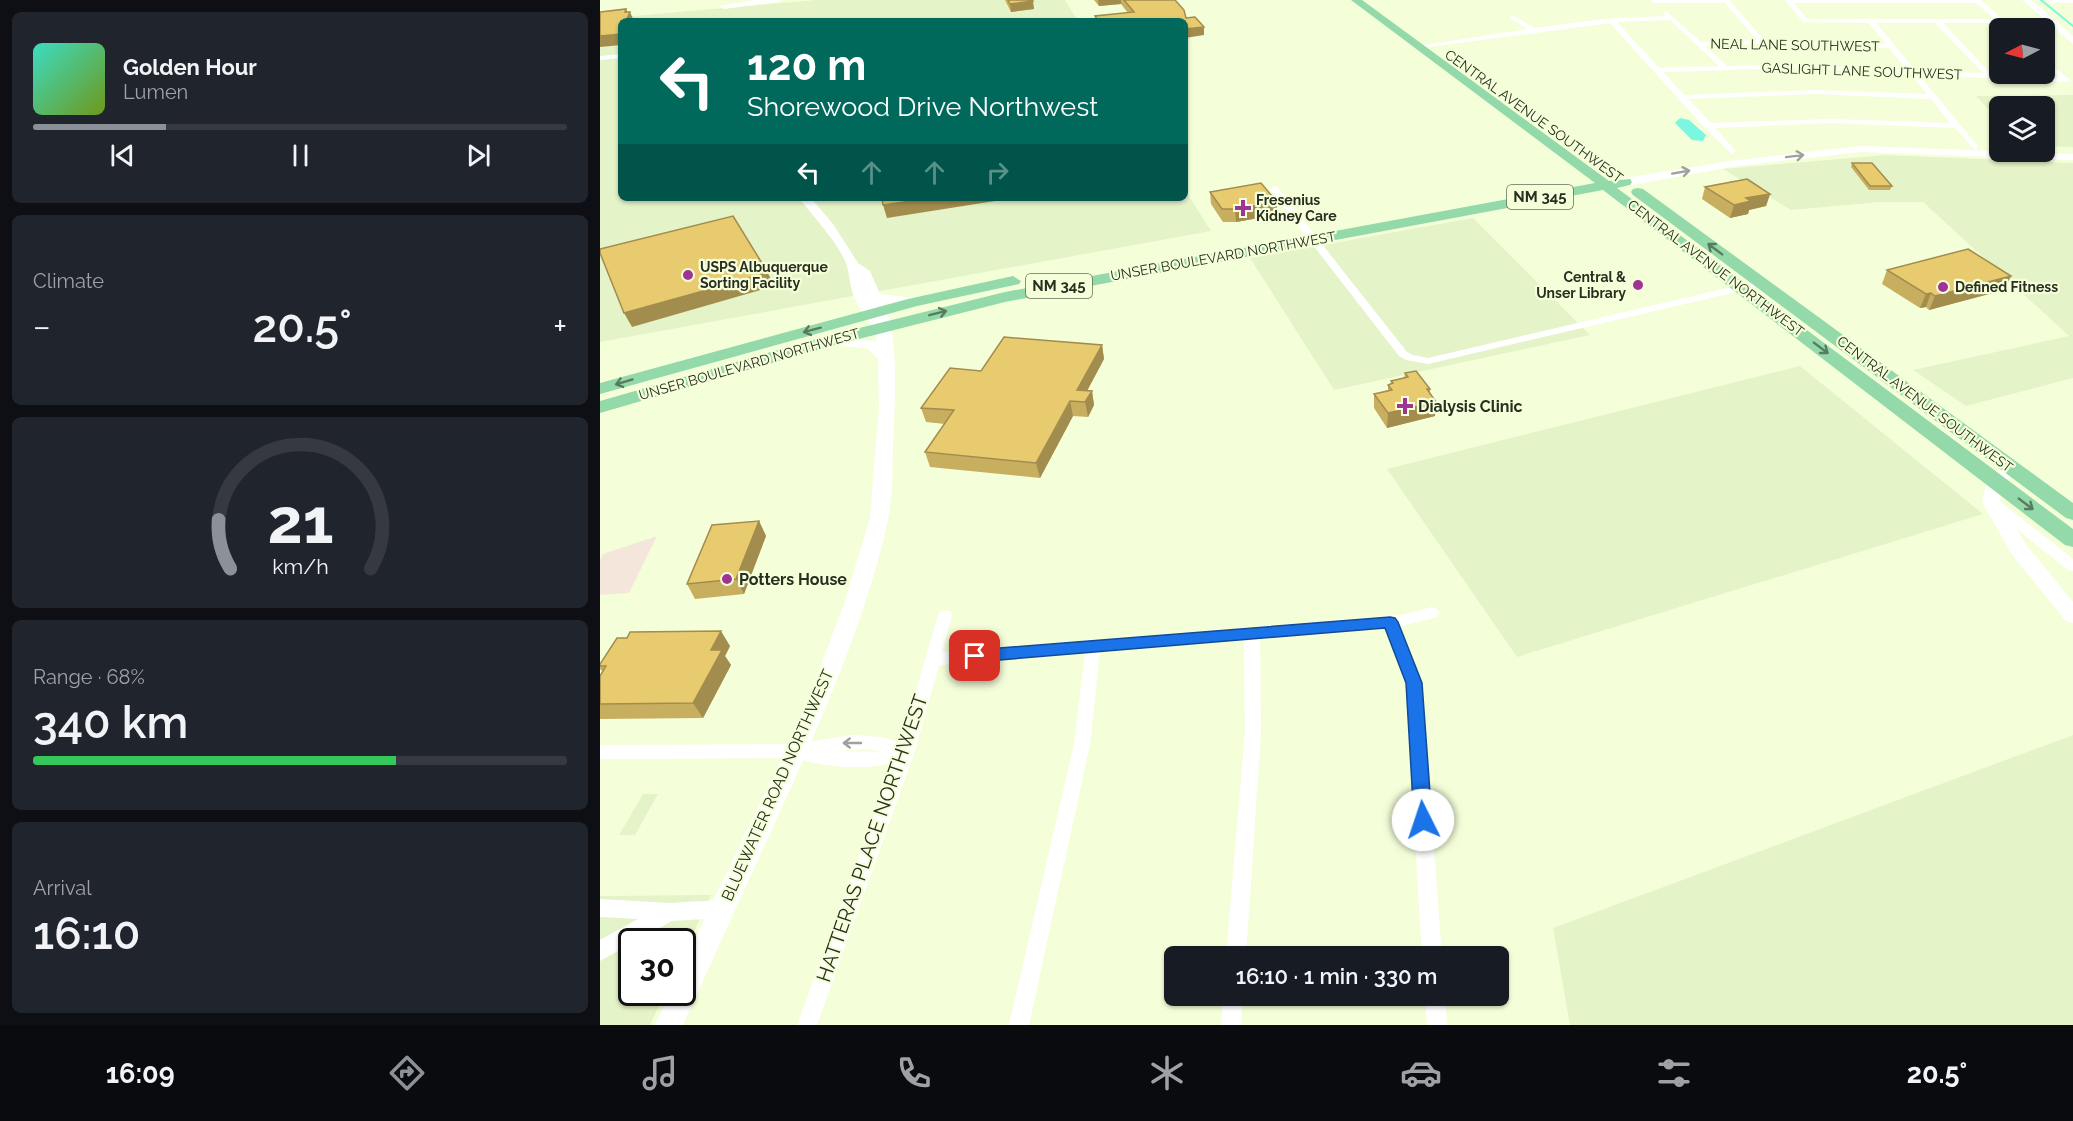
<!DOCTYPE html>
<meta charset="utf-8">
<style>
body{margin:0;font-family:Raleway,sans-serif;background:#20242c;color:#f1f3f6;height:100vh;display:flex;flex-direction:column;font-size:22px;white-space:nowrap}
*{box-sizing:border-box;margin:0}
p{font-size:20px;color:#9ea1a6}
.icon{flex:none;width:33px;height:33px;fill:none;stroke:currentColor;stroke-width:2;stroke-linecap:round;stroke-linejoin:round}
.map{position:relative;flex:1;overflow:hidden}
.drawer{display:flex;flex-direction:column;gap:12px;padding:12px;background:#0d0f14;width:600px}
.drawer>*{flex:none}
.guide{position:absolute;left:18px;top:18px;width:570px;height:183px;border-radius:9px;box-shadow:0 2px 4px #0004;background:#00695c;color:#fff;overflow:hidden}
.needle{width:39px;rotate:264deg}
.fabs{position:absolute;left:1389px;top:18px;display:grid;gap:12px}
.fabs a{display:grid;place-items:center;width:66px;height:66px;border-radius:9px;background:#171b24;box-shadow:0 2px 4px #0004;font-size:30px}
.speed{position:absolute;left:18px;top:928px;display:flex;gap:12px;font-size:30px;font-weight:700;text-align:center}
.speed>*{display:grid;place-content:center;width:78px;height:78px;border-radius:50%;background:#171b24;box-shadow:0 2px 4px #0004;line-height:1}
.speed .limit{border:3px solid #111;border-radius:9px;background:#fff;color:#111}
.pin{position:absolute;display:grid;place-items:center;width:51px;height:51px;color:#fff;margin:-26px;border-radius:12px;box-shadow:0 3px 9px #0006}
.me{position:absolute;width:66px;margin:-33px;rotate:356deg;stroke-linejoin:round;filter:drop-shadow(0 0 4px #0008)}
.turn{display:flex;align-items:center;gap:21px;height:126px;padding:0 30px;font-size:27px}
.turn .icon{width:78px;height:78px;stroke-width:2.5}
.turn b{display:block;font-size:42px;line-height:51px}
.lanes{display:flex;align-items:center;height:57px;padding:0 30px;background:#0003;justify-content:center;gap:30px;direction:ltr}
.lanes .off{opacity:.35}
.big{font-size:45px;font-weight:600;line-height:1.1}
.drawer .tile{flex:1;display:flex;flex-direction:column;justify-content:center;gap:9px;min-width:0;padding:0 21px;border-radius:9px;background:#20242c}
.drawer .dial{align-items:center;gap:0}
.dial svg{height:156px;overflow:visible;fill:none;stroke:#363941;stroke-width:7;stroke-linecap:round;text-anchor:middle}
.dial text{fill:#f1f3f6;stroke:none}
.song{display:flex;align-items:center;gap:18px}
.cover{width:72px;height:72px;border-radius:9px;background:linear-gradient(135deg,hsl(170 70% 55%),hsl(80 70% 35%))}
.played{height:6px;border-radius:3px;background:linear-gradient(90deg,#8c9099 25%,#363941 25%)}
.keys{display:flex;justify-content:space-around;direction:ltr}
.heat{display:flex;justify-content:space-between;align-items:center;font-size:33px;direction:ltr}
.charge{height:9px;border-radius:4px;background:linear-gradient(90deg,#34c759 68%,#363941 0)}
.trip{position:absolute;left:564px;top:946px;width:345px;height:60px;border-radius:9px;background:#171b24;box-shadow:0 2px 4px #0004;font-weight:600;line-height:60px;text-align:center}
.dock{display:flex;height:96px;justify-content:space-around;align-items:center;background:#090b0e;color:#9ea1a6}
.dock .icon{width:42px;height:42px}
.dock .active{color:#8c9099}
.dock b{font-size:27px;color:#f1f3f6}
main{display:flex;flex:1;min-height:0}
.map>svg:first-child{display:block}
.built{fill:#e5f3c8}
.green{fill:#f4e6db}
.water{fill:#7bf6e1}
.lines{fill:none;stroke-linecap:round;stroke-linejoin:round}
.stream{stroke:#7bf6e1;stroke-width:2}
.street{fill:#fff;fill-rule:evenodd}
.secondary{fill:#fff;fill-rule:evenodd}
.primary{fill:#93d9aa;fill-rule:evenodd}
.wall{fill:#c8ae5f}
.shaded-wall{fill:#a28d4e}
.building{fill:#e8ca6f;stroke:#a28d4e;stroke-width:1.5}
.oneway{stroke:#9fa19b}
.oneway2{stroke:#597b5e}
.route{fill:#1a73e8;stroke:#114b97;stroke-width:1.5}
.poi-dot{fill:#a03494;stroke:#f4ffda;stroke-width:2}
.labels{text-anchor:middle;stroke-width:4.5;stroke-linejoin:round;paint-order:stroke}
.far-street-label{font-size:14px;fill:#2a2e20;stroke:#f4ffda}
.far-poi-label{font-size:14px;font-weight:bold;fill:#2a2e20;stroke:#f4ffda;text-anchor:start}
.shield{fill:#f4ffda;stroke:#676d58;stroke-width:1.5}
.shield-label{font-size:15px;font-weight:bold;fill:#2a2e20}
.poi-label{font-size:16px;font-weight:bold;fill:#2a2e20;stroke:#f4ffda;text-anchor:start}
.street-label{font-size:16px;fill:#2a2e20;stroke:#f4ffda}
.near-street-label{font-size:20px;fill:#2a2e20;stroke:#f4ffda}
</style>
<main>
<section class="drawer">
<div class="tile">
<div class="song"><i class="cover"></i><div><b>Golden Hour</b><p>Lumen</p></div></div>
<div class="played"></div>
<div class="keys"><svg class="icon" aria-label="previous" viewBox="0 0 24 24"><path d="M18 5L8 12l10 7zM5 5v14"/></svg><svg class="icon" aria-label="pause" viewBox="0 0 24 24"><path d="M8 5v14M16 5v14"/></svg><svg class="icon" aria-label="next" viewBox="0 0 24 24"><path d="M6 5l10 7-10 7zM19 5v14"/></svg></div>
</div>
<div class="tile"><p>Climate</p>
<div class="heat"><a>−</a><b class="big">20.5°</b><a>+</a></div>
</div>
<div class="tile dial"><svg viewBox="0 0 100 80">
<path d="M14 69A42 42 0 1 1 86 69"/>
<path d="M14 69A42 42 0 0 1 8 44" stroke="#8c9099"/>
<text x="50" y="56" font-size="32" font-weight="700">21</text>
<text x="50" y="72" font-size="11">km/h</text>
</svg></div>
<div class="tile"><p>Range · 68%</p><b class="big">340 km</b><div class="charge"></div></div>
<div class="tile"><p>Arrival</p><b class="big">16:10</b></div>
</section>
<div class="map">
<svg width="1473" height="1025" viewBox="0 0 1473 1025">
<rect width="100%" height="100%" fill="#f4ffda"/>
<path class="built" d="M 216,0 L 465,0 L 478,21 L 21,21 L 21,198 L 585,198 L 585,190 L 611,231 L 0,342 L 0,19 Z
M 1473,95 L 1473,147 L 1445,146 L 1444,106 L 1400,106 L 1399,121 L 1376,96 Z
M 1285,155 L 1473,163 L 1473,378 L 1366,406 L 1313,370 L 1469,336 L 1323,202 L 1280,202 L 1191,210 L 1123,169 Z
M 873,218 L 990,335 L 734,390 L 650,258 Z
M 1200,366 L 1383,514 L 917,657 L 787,469 Z
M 1473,735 L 1473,1025 L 970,1025 L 953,928 Z
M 43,794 L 58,794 L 35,835 L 19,835 Z
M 111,895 L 83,956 L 82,942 L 32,942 L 32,993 L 65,993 L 50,1025 L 0,1025 L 0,896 Z"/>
<path class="green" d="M 57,536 L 29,593 L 0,595 L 0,560 L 3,554 Z"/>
<path class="water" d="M 1080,118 L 1089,120 L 1106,135 L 1103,141 L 1092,140 L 1075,123 Z"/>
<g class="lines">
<path class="stream" d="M 1441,0 L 1473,26"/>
<path class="street" d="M 1051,0 L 1129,0 L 1164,40 L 1286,44 L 1269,23 L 1203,22 L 1185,0 L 1381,0 L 1402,19 L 1449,19 L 1452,21 L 1449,23 L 1406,23 L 1403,25 L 1399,23 L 1343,23 L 1391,74 L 1459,77 L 1444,65 L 1444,59 L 1470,80 L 1466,82 L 1394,78 L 1391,80 L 1387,78 L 1319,75 L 1377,145 L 1377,149 L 1374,149 L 1355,128 L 1231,123 L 1115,128 L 1136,151 L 1132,154 L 1105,128 L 1010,23 L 821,48 L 818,46 L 927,29 L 910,18 L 912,15 L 934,28 L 1003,19 L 1066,16 L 1063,13 L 1066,11 L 1101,42 L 1157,40 L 1125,3 L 1053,3 ZM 1194,3 L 1376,3 L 1395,19 L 1207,19 ZM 1070,20 L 1119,66 L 1059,68 L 1017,22 ZM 1276,23 L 1335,23 L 1383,73 L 1315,70 ZM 1162,44 L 1289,48 L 1307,70 L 1196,64 L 1127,66 L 1105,46 ZM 1196,68 L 1311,74 L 1327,94 L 1216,90 L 1084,95 L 1063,72 ZM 1216,94 L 1331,99 L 1350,123 L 1231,119 L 1111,123 L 1088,99 Z
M 1448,0 L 1473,0 L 1473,3 L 1450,3 Z
M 21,54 L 21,58 L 0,60 L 0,56 Z
M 674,186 L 677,187 L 807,352 L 813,355 L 828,358 L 1162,280 L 1167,283 L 1162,286 L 828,364 L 806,360 L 799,356 L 671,191 L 670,189 Z
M 1394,500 L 1399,501 L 1473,559 L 1473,571 L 1468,570 L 1389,507 L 1387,504 Z
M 832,607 L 837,609 L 839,613 L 837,617 L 799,627 L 822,683 L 842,957 L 822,957 L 806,683 L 785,628 L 660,638 L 661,731 L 646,957 L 626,957 L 645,731 L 644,640 L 500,651 L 490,744 L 429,1025 L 409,1025 L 474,744 L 485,653 L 339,665 L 315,751 L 217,1025 L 197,1025 L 294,762 C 267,771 222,767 195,758 L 0,759 L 0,745 L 196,744 L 252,735 L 280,737 L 301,742 L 338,615 L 340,611 L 350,611 L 352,615 L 342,652 L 802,615 ZM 266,749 L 284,752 L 232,751 Z
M 0,899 L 70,903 L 121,900 L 128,903 L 131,909 L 128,915 L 121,918 L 72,921 L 0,961 L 0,940 L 38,919 L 0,917 Z
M 623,996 L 643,996 L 641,1025 L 621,1025 Z
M 825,996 L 845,996 L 847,1025 L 827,1025 Z"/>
<path class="secondary" d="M 155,0 L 182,0 L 178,2 L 124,9 L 120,6 Z
M 1422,0 L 1431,0 L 1473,36 L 1473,44 Z
M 1261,146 L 1473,154 L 1473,160 L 1261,152 L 1137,166 L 1025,186 L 1019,182 L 1025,178 L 1137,160 Z
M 199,198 L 211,198 L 233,224 L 258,263 L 270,271 L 280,294 L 314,298 L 321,302 L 314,306 L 284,303 C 297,332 296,388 294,420 C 292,451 294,490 288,520 C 266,619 224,714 183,805 C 149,879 116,952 83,1025 L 55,1025 L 70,993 L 82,993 L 82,966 L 185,751 L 217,676 L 244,604 L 270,518 L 279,407 L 278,359 L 267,348 L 229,345 L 222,341 L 229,337 L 277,341 C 275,325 263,316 256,301 C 250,290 250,278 247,266 C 241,246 212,215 199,198 Z
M 1412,464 L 1418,465 L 1421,469 L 1402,483 L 1400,502 L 1427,546 L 1473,602 L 1473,623 L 1466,621 L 1413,556 L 1382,502 L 1388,476 Z"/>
<path class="primary" d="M 751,0 L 762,0 L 1009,181 L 1030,179 L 1032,182 L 1030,185 L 1017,188 L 1473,529 L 1473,547 L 1465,545 L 1003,190 L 405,302 L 235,345 L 0,413 L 0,401 L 223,337 L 405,292 L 995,183 Z
M 1038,188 L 1043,189 L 1473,503 L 1473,520 L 1466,518 L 1033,195 L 1031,192 L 1033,189 Z
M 413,276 L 421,281 L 419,284 L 317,306 L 0,394 L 0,383 L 308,299 Z"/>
</g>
<path class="wall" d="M 405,0 L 432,0 L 434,9 L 411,12 Z
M 494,0 L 575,0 L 586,18 L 604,35 L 585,21 L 496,21 L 495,16 L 528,13 L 521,4 L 499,6 Z
M 1252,163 L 1292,186 L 1290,190 L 1269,190 L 1251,167 Z
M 1105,187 L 1170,194 L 1166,206 L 1149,210 L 1148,214 L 1130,218 L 1102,199 Z
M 610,192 L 677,202 L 677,215 L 636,222 L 623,222 L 611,204 Z
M 1287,270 L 1411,276 L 1404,290 L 1329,310 L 1326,307 L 1320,308 L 1282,284 Z
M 502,345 L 504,359 L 487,391 L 492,391 L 494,405 L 488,417 L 473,416 L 440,478 L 330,467 L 325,452 L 345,424 L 326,422 L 321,408 L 381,371 Z
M 805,373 L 830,389 L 830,394 L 836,402 L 835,416 L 787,428 L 774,408 L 774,394 L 788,390 L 788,385 L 791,384 L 791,381 L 804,378 Z
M 159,521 L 166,536 L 144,594 L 95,599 L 87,584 Z
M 130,646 L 125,656 L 131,665 L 103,718 L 0,719 L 0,676 L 3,672 L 0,669 L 0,664 Z"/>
<path class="shaded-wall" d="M 498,0 L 521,0 L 521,4 L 499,6 Z
M 433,1 L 434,9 L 411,12 L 410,4 Z
M 26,9 L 29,15 L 30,12 L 34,21 L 26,21 L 25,12 Z
M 604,27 L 604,35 L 585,38 L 585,29 Z
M 21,34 L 21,45 L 0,47 L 0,36 Z
M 1170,194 L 1166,206 L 1149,210 L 1148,214 L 1130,218 L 1134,205 L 1146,198 Z
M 331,198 L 414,198 L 287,218 L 283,205 Z
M 677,202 L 677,215 L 636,222 L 635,209 Z
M 168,273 L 174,286 L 32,327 L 24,313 Z
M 1411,276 L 1404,290 L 1329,310 L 1335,296 Z
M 1331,293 L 1326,307 L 1320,308 L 1326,294 Z
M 502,345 L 504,359 L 481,402 L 477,390 Z
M 492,391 L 494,405 L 488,417 L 485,402 Z
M 470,401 L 473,416 L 440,478 L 436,463 Z
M 836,402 L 835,416 L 787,428 L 788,413 Z
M 159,521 L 166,536 L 144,594 L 136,579 Z
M 121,631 L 130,646 L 125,656 L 131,665 L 103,718 L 93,703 L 111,650 Z"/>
<path class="building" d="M 408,0 L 432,0 L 433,1 L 410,4 Z
M 524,0 L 575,0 L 584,10 L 586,18 L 595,17 L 604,27 L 585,29 L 585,21 L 498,21 L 495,16 L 534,12 Z
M 26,9 L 25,12 L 30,12 L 26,21 L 21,21 L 21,34 L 0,36 L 0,12 Z
M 1252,163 L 1272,163 L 1292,186 L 1270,186 Z
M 1147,179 L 1170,194 L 1146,198 L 1151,201 L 1134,205 L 1105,187 Z
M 661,183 L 677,202 L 635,209 L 622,209 L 610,192 Z
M 282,198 L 331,198 L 283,205 Z
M 133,216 L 168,273 L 24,313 L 0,253 L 0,249 Z
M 1368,249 L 1411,276 L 1335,296 L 1331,293 L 1326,294 L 1287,270 Z
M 404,337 L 502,345 L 477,390 L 492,391 L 485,402 L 470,401 L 436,463 L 325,452 L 354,410 L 321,408 L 350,368 L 381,371 Z
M 816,371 L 830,389 L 827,389 L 836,402 L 788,413 L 774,394 L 792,390 L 788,385 L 793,383 L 791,381 L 808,377 L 805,373 Z
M 159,521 L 136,579 L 87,584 L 112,525 Z
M 121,631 L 111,650 L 122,650 L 93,703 L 0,704 L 0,676 L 6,666 L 0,666 L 0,664 L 17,638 L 27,638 L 30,632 Z"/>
<defs><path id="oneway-shaft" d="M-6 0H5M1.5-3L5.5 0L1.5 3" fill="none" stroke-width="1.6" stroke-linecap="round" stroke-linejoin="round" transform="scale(1.5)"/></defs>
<g class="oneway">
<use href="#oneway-shaft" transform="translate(1195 156) rotate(-7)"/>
<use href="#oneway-shaft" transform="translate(1081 172) rotate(-10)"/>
<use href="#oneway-shaft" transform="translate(252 743) rotate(-180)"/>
</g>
<g class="oneway2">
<use href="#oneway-shaft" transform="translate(1115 249) rotate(-143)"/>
<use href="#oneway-shaft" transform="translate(338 313) rotate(-14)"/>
<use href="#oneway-shaft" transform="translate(212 330) rotate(165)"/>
<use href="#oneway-shaft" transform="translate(1221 348) rotate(37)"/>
<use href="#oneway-shaft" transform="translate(24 382) rotate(163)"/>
<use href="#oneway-shaft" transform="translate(1426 504) rotate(37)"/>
</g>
<path class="route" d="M 790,617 L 795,618 L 798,622 L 822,683 L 832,820 L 830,826 L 823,828 L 817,826 L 814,820 L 806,683 L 785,628 L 375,662 L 370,660 L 368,656 L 370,651 L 375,650 Z"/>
<g class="poi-dot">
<path d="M640 199h6v6h6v6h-6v6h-6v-6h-6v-6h6z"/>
<circle cx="88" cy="275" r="6"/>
<circle cx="1038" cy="285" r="6"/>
<circle cx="1343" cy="287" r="6"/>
<path d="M802 397h6v6h6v6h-6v6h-6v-6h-6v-6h6z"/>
<circle cx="127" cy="579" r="6"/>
</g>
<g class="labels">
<g class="far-street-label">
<text transform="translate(1195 45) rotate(1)" y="5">NEAL LANE SOUTHWEST</text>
<text transform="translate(1262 71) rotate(2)" y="5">GASLIGHT LANE SOUTHWEST</text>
<text transform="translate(934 116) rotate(36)" y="5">CENTRAL AVENUE SOUTHWEST</text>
<text transform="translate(623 256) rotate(-10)" y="5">UNSER BOULEVARD NORTHWEST</text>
<text transform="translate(1116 268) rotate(37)" y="5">CENTRAL AVENUE NORTHWEST</text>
<text transform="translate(149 364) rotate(-16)" y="5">UNSER BOULEVARD NORTHWEST</text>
<text transform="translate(1325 404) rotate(37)" y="5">CENTRAL AVENUE SOUTHWEST</text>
</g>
<g class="far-poi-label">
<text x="656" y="205">Fresenius<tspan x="656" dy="16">Kidney Care</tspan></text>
<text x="100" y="272">USPS Albuquerque<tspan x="100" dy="16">Sorting Facility</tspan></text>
<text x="1026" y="282" text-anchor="end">Central &amp;<tspan x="1026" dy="16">Unser Library</tspan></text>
<text x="1355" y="292">Defined Fitness</text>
</g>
<g class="shield">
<rect x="907" y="185" width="66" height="24" rx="4.5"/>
<rect x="426" y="274" width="66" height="24" rx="4.5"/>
</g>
<g class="shield-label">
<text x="940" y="202">NM 345</text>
<text x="459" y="291">NM 345</text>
</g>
<g class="poi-label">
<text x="818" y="412">Dialysis Clinic</text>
<text x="139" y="585">Potters House</text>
</g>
<g class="street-label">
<text transform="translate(177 785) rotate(-66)" y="6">BLUEWATER ROAD NORTHWEST</text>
</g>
<g class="near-street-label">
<text transform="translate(272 838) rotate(-71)" y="7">HATTERAS PLACE NORTHWEST</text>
</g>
</g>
</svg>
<div class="fabs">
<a><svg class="needle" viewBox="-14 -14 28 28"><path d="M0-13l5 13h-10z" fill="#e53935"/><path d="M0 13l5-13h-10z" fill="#9ea1a6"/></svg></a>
<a><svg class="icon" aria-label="layers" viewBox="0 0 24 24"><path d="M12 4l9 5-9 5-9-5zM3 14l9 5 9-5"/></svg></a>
</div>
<div class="speed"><div class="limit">30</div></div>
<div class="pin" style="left:375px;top:656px;background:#d93025"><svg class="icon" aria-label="arrive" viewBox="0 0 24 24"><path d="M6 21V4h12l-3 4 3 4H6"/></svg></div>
<svg class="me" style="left:823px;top:820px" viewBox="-20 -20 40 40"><circle r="19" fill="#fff"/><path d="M0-13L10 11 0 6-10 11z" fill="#1a73e8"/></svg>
<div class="trip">16:10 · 1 min · 330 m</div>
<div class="guide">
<div class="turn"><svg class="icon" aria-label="left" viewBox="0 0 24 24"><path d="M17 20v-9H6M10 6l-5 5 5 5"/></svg><div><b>120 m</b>Shorewood Drive Northwest</div></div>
<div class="lanes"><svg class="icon" aria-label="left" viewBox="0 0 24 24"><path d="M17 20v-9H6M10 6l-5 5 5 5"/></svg><svg class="icon off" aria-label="ahead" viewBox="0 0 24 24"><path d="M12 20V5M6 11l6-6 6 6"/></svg><svg class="icon off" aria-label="ahead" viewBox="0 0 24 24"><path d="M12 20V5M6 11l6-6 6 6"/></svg><svg class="icon off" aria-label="right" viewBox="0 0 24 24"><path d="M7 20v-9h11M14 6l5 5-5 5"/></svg></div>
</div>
</div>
</main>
<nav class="dock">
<b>16:09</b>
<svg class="icon active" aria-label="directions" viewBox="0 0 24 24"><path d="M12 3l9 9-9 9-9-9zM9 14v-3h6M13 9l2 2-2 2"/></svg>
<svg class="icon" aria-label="music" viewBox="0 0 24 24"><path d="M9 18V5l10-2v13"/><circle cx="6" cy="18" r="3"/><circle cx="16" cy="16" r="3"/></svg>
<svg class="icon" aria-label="phone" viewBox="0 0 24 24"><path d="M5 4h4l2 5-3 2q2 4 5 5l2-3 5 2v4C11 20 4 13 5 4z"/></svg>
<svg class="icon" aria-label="climate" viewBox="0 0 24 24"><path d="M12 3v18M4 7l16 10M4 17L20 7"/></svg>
<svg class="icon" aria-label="car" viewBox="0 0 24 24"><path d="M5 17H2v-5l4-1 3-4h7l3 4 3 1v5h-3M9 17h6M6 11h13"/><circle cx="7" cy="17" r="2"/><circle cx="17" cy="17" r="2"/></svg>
<svg class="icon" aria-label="filters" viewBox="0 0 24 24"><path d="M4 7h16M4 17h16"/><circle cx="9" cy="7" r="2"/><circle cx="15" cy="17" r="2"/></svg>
<b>20.5°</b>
</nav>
